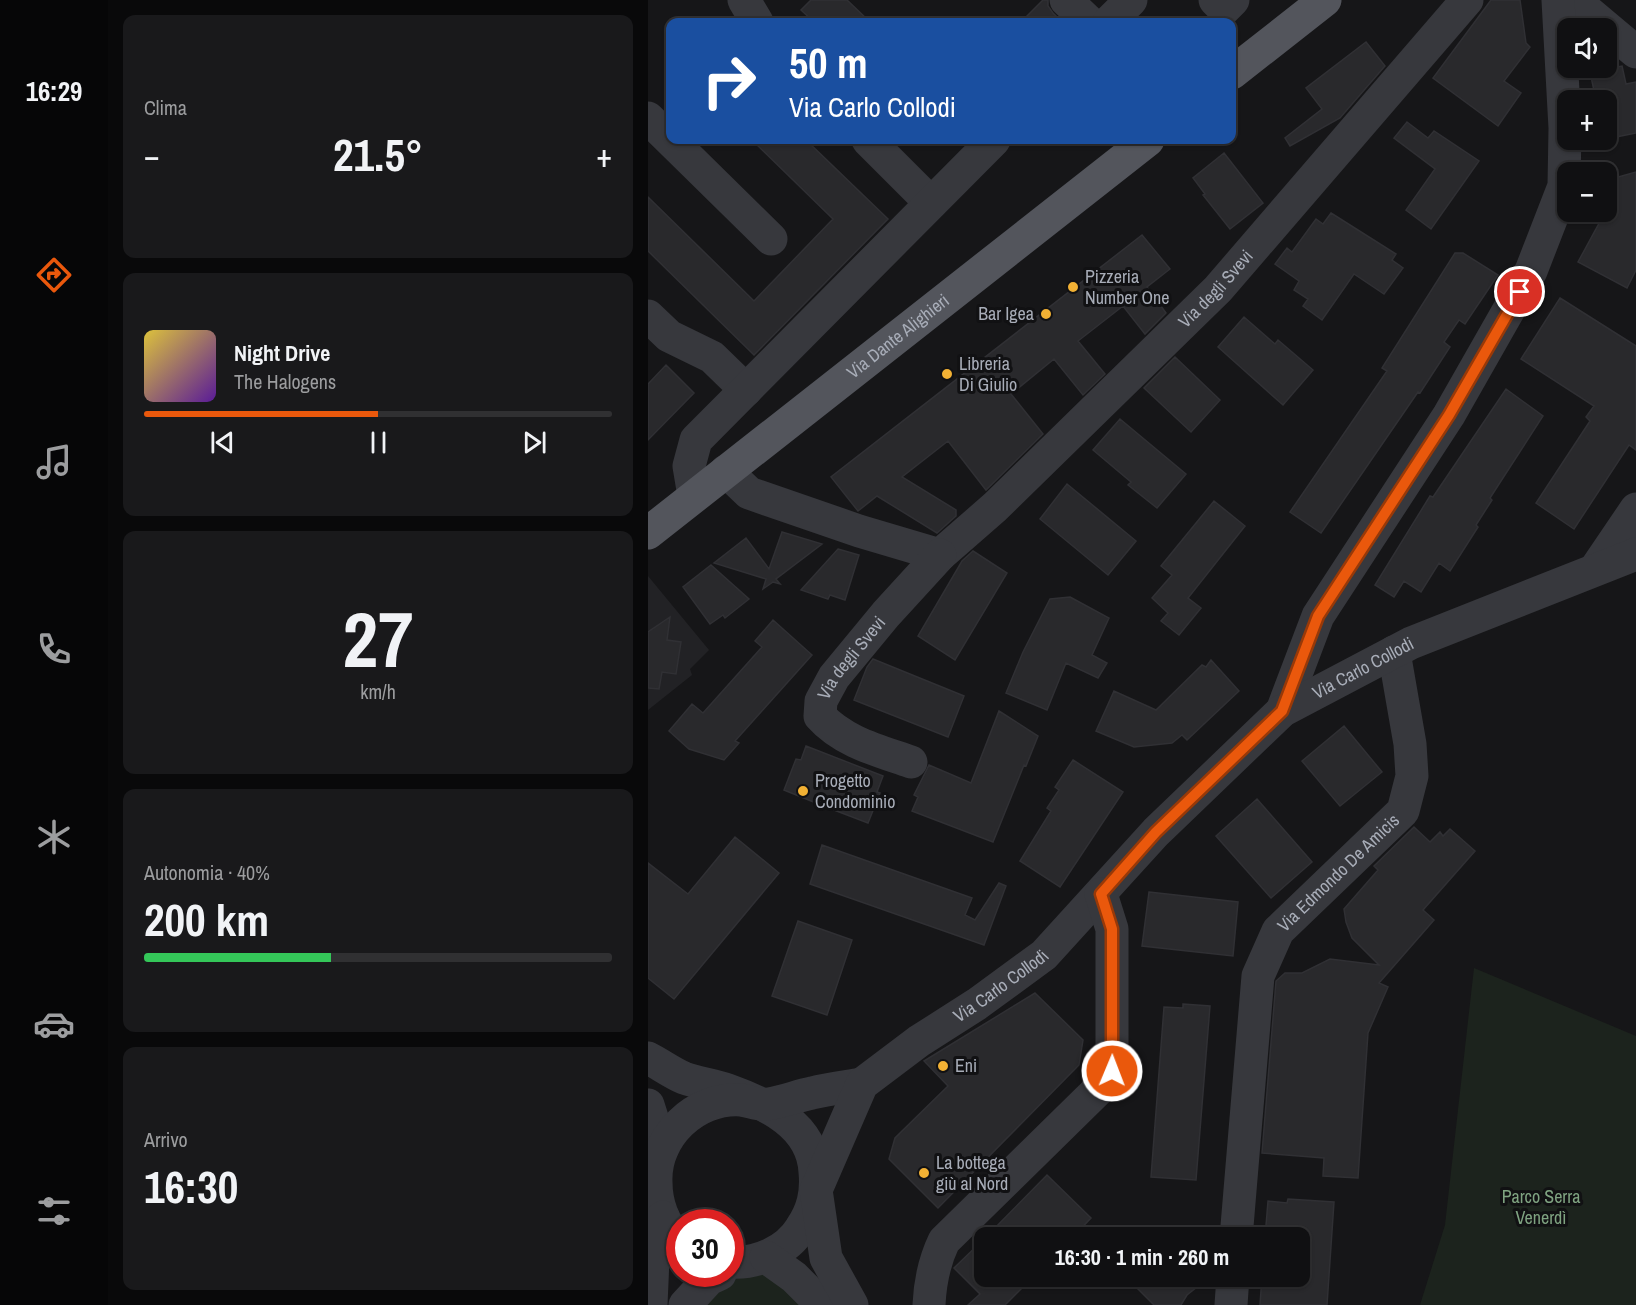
<!DOCTYPE html>
<html lang="it">
<meta charset="utf-8">
<style>
body{margin:0;font-family:"Archivo Narrow",sans-serif;background:#19191b;color:#f1f3f6;height:100vh;display:flex;flex-direction:column;font-size:22px;white-space:nowrap}
*{box-sizing:border-box;margin:0}
p{font-size:20px;color:#9c9d9f}
.icon{flex:none;width:33px;height:33px;fill:none;stroke:currentColor;stroke-width:2;stroke-linecap:round;stroke-linejoin:round}
.map{position:relative;flex:1;overflow:hidden}
.drawer{display:flex;flex-direction:column;gap:15px;padding:15px;background:#09090a;width:540px}
.drawer>*{flex:none}
.guide{position:absolute;left:18px;top:18px;width:570px;height:126px;border-radius:12px;box-shadow:0 2px 4px #0004,0 0 0 2px #303032;background:#1a4fa0;color:#fff;overflow:hidden}
.tools{position:absolute;left:909px;top:18px;display:grid;gap:12px}
.tools a{display:grid;place-items:center;width:60px;height:60px;border-radius:12px;background:#101012;box-shadow:0 2px 4px #0004,0 0 0 2px #303032;font-size:30px}
.speed{position:absolute;left:18px;top:1209px;display:flex;gap:12px;font-size:30px;font-weight:700;text-align:center}
.speed>*{display:grid;place-content:center;width:78px;height:78px;border-radius:50%;background:#101012;box-shadow:0 2px 4px #0004,0 0 0 2px #303032;line-height:1}
.speed .limit{border:9px solid #d22;background:#fff;color:#111}
.pin{position:absolute;display:grid;place-items:center;width:51px;height:51px;color:#fff;margin:-26px;border:3px solid #fff;border-radius:50%;box-shadow:0 2px 6px #0007}
.me{position:absolute;width:66px;margin:-33px;rotate:1deg;stroke-linejoin:round;filter:drop-shadow(0 0 4px #0008)}
.turn{display:flex;align-items:center;gap:21px;height:126px;padding:0 24px;font-size:27px}
.turn .icon{width:78px;height:78px;stroke-width:2.5}
.turn b{display:block;font-size:42px;line-height:51px}
.big{font-size:45px;font-weight:700;line-height:1.1}
.drawer .card{flex:1;display:flex;flex-direction:column;justify-content:center;gap:9px;min-width:0;padding:0 21px;border-radius:12px;background:#19191b}
.drawer .dial{align-items:center;gap:0}
.dial b{font-size:78px;line-height:1}
.song{display:flex;align-items:center;gap:18px}
.cover{width:72px;height:72px;border-radius:9px;background:linear-gradient(135deg,hsl(50 70% 55%),hsl(270 70% 35%))}
.played{height:6px;border-radius:3px;background:linear-gradient(90deg,#ea580c 50%,#303032 50%)}
.keys{display:flex;justify-content:space-around;direction:ltr}
.heat{display:flex;justify-content:space-between;align-items:center;font-size:33px;direction:ltr}
.charge{height:9px;border-radius:4px;background:linear-gradient(90deg,#34c759 40%,#303032 0)}
.trip{position:absolute;left:326px;top:1227px;width:336px;height:60px;border-radius:12px;background:#101012;box-shadow:0 2px 4px #0004,0 0 0 2px #303032;font-weight:700;line-height:60px;text-align:center}
main{display:flex;flex:1;min-height:0}
.tab-bar{display:flex;flex-direction:column;width:108px;justify-content:space-around;align-items:center;background:#060607;color:#9c9d9f}
.tab-bar .icon{width:42px;height:42px}
.tab-bar .current{color:#ea580c}
.tab-bar b{font-size:27px;color:#f1f3f6}
.map>svg:first-child{display:block}
.built{fill:#222225}
.green{fill:#1c231d}
.building{fill:#29292c;stroke:#303034;stroke-width:1.5}
.lines{fill:none;stroke-linecap:round;stroke-linejoin:round}
.minor{stroke:#37383d;stroke-width:33}
.major{stroke:#53555c;stroke-width:33}
.route-casing{stroke:#983908;stroke-width:15}
.route{stroke:#ea580c;stroke-width:10}
.poi-dot{fill:#f2b134;stroke:#111113;stroke-width:2}
.labels{text-anchor:middle;stroke-width:6;stroke-linejoin:round;paint-order:stroke}
.poi-label{font-size:18px;fill:#a8adb8;stroke:#111113;text-anchor:start}
.street-label{font-size:18px;fill:#a8adb8;stroke:#111113}
.park-label{font-size:18px;fill:#7fa381;stroke:#111113}
</style>
<main>
<nav class="tab-bar">
<b>16:29</b>
<svg class="icon current" aria-label="directions" viewBox="0 0 24 24"><path d="M12 3l9 9-9 9-9-9zM9 14v-3h6M13 9l2 2-2 2"/></svg>
<svg class="icon" aria-label="music" viewBox="0 0 24 24"><path d="M9 18V5l10-2v13"/><circle cx="6" cy="18" r="3"/><circle cx="16" cy="16" r="3"/></svg>
<svg class="icon" aria-label="phone" viewBox="0 0 24 24"><path d="M5 4h4l2 5-3 2q2 4 5 5l2-3 5 2v4C11 20 4 13 5 4z"/></svg>
<svg class="icon" aria-label="climate" viewBox="0 0 24 24"><path d="M12 3v18M4 7l16 10M4 17L20 7"/></svg>
<svg class="icon" aria-label="car" viewBox="0 0 24 24"><path d="M5 17H2v-5l4-1 3-4h7l3 4 3 1v5h-3M9 17h6M6 11h13"/><circle cx="7" cy="17" r="2"/><circle cx="17" cy="17" r="2"/></svg>
<svg class="icon" aria-label="filters" viewBox="0 0 24 24"><path d="M4 7h16M4 17h16"/><circle cx="9" cy="7" r="2"/><circle cx="15" cy="17" r="2"/></svg>
</nav>
<section class="drawer">
<div class="card"><p>Clima</p>
<div class="heat"><a>−</a><b class="big">21.5°</b><a>+</a></div>
</div>
<div class="card">
<div class="song"><i class="cover"></i><div><b>Night Drive</b><p>The Halogens</p></div></div>
<div class="played"></div>
<div class="keys"><svg class="icon" aria-label="previous" viewBox="0 0 24 24"><path d="M18 5L8 12l10 7zM5 5v14"/></svg><svg class="icon" aria-label="pause" viewBox="0 0 24 24"><path d="M8 5v14M16 5v14"/></svg><svg class="icon" aria-label="next" viewBox="0 0 24 24"><path d="M6 5l10 7-10 7zM19 5v14"/></svg></div>
</div>
<div class="card dial"><b>27</b><p>km/h</p></div>
<div class="card"><p>Autonomia · 40%</p><b class="big">200 km</b><div class="charge"></div></div>
<div class="card"><p>Arrivo</p><b class="big">16:30</b></div>
</section>
<div class="map">
<svg width="988" height="1305" viewBox="0 0 988 1305">
<rect width="100%" height="100%" fill="#161618"/>
<path class="built" d="M 0,576 L 61,650 L 42,669 L 44,675 L 0,710 Z"/>
<path class="green" d="M 826,968 L 988,1036 L 988,1305 L 772,1305 L 797,1225 Z
M 93,1262 L 174,1305 L 37,1305 Z"/>
<path class="building" d="M 163,0 L 199,0 L 222,22 L 166,22 L 153,10 Z
M 395,0 L 400,0 L 400,6 L 405,13 L 414,22 L 373,22 Z
M 843,0 L 872,0 L 878,43 L 882,47 L 856,81 L 873,93 L 850,126 L 785,78 Z
M 718,42 L 737,66 L 692,118 L 642,146 L 637,138 L 674,109 L 658,88 Z
M 974,66 L 978,84 L 988,82 L 988,133 L 958,139 L 958,100 L 948,100 L 942,72 Z
M 759,122 L 780,138 L 786,131 L 831,161 L 783,229 L 758,210 L 787,169 L 746,138 Z
M 104,140 L 158,140 L 240,219 L 106,355 L 0,251 L 0,197 L 106,301 L 185,219 Z
M 576,153 L 615,203 L 582,229 L 555,195 L 557,194 L 545,178 Z
M 988,172 L 988,270 L 979,288 L 930,262 L 968,192 L 963,179 Z
M 683,213 L 748,254 L 744,260 L 755,268 L 736,294 L 706,274 L 674,320 L 655,306 L 660,299 L 646,290 L 651,281 L 627,264 L 639,248 L 644,252 L 668,219 L 675,224 Z
M 494,235 L 522,269 L 499,287 L 518,313 L 497,334 L 475,306 L 430,341 L 457,374 L 435,395 L 406,359 L 363,394 L 395,434 L 338,490 L 300,441 L 254,477 L 308,510 L 308,516 L 289,533 L 229,496 L 210,511 L 183,477 Z
M 807,253 L 815,253 L 850,275 L 817,324 L 811,320 L 796,342 L 802,347 L 772,393 L 770,392 L 673,533 L 642,512 L 739,371 L 734,368 Z
M 912,298 L 988,346 L 988,450 L 981,445 L 926,529 L 888,503 L 942,421 L 938,417 L 946,406 L 873,359 Z
M 596,317 L 627,344 L 630,340 L 665,370 L 635,405 L 570,347 Z
M 527,357 L 572,400 L 543,432 L 496,388 Z
M 18,365 L 46,393 L 0,440 L 0,384 Z
M 858,389 L 895,416 L 842,498 L 844,500 L 828,525 L 830,527 L 802,571 L 791,563 L 773,592 L 756,581 L 746,597 L 727,585 L 782,496 L 785,497 Z
M 472,419 L 538,474 L 509,508 L 480,485 L 483,482 L 445,450 Z
M 419,484 L 488,541 L 460,575 L 392,519 Z
M 566,501 L 597,526 L 540,598 L 553,608 L 531,635 L 513,621 L 520,613 L 504,598 L 524,575 L 513,566 Z
M 134,532 L 174,544 L 128,579 L 132,584 L 125,582 L 115,589 L 118,579 L 66,563 L 98,538 L 121,569 Z
M 190,549 L 211,555 L 197,600 L 182,595 L 180,599 L 153,590 Z
M 325,551 L 359,573 L 307,660 L 270,636 L 314,561 Z
M 63,565 L 101,599 L 77,618 L 75,615 L 62,624 L 35,587 Z
M 422,597 L 461,618 L 444,655 L 459,663 L 450,678 L 418,663 L 399,710 L 358,693 L 375,652 L 402,599 Z
M 22,617 L 19,640 L 33,642 L 28,674 L 14,672 L 11,689 L 0,688 L 0,632 Z
M 125,620 L 164,655 L 87,741 L 91,743 L 76,760 L 41,749 L 21,731 L 44,704 L 55,713 L 114,647 L 107,641 Z
M 225,659 L 316,696 L 300,737 L 206,700 L 219,667 Z
M 563,660 L 591,691 L 539,740 L 534,735 L 524,743 L 486,747 L 448,731 L 466,691 L 508,710 L 554,665 L 558,667 Z
M 351,711 L 390,736 L 378,766 L 376,765 L 345,842 L 264,811 L 270,797 L 266,795 L 281,765 L 323,783 Z
M 696,726 L 734,772 L 692,806 L 654,761 Z
M 158,746 L 235,776 L 229,792 L 232,793 L 220,823 L 186,810 L 189,802 L 183,809 L 136,790 L 148,759 L 153,760 Z
M 425,760 L 475,792 L 412,887 L 372,861 L 403,811 L 399,808 L 411,790 L 407,787 Z
M 609,799 L 664,862 L 623,898 L 568,836 Z
M 766,827 L 782,842 L 792,832 L 795,836 L 802,829 L 827,851 L 775,910 L 786,920 L 731,983 L 740,987 L 720,1033 L 710,1178 L 675,1176 L 676,1158 L 614,1153 L 628,981 L 637,973 L 654,973 L 682,959 L 731,965 L 704,938 L 698,922 L 696,909 L 730,870 L 726,866 Z
M 87,837 L 131,873 L 26,999 L 0,978 L 0,863 L 40,894 Z
M 174,845 L 324,898 L 317,915 L 327,920 L 351,883 L 358,886 L 336,945 L 162,884 Z
M 501,892 L 590,902 L 585,956 L 494,946 Z
M 150,921 L 204,940 L 179,1015 L 124,996 Z
M 387,993 L 435,1040 L 431,1065 L 290,1208 L 241,1159 L 247,1138 L 300,1086 L 276,1061 Z
M 535,1004 L 562,1006 L 548,1180 L 503,1177 L 516,1007 L 535,1008 Z
M 399,1175 L 443,1218 L 424,1238 L 337,1238 Z
M 640,1199 L 686,1202 L 679,1305 L 612,1305 L 614,1276 L 651,1276 L 651,1238 L 617,1238 L 620,1201 L 639,1203 Z
M 336,1239 L 336,1276 L 386,1276 L 357,1305 L 320,1305 L 332,1294 L 306,1268 Z
M 477,1276 L 563,1276 L 539,1295 L 533,1305 L 506,1305 Z"/>
<g class="lines">
<g class="minor">
<path d="M 96,0 L 109,22"/>
<path d="M 418,0 L 441,22"/>
<path d="M 567,0 L 576,9 L 585,0"/>
<path d="M 926,0 L 988,52"/>
<path d="M 461,22 L 483,0"/>
<path d="M 0,118 L 123,239"/>
<path d="M 220,140 L 283,203"/>
<path d="M 0,316 L 21,336 L 64,357 L 98,390"/>
<path id="s1" d="M 78,471 L 101,493 L 211,531 L 292,555 L 347,507 L 570,289 L 819,0"/>
<path d="M 46,496 L 41,466 L 48,440 L 346,140"/>
<path d="M 948,568 L 988,509"/>
<path d="M 634,711 L 670,616 L 801,415 L 883,271 L 916,186 L 917,128 L 910,0"/>
<path id="s2" d="M 263,762 C 232,751 195,742 172,716 L 173,701 L 186,677 L 238,614 L 292,555"/>
<path d="M 0,1058 C 12,1064 24,1073 36,1078 C 50,1083 66,1085 80,1090 C 119,1104 165,1125 167,1172 C 169,1193 165,1210 153,1228 C 139,1251 109,1264 82,1262"/>
<path d="M 0,1105 L 14,1149 L 1,1149"/>
<path id="s3" d="M 588,1238 L 610,976 L 630,931 L 755,811 L 764,776 L 762,744 L 746,652"/>
<path d="M 32,1239 C 15,1226 8,1202 8,1182 C 6,1137 47,1097 93,1100 C 102,1101 111,1106 120,1104 C 135,1102 149,1096 164,1093 C 181,1089 197,1087 214,1084"/>
<path d="M 118,1257 L 146,1277 L 174,1305"/>
<path d="M 3,1305 L 5,1259 L 15,1217"/>
<path d="M 37,1305 L 61,1279 L 72,1274"/>
<path id="s4" d="M 204,1305 L 178,1258 L 168,1190 L 214,1084 L 271,1041 L 329,1004 L 396,955 L 508,832 L 634,711 L 763,643 L 988,554"/>
<path d="M 281,1305 C 282,1282 286,1262 296,1241 L 458,1082 L 464,1071 L 464,929 L 453,894"/>
<path d="M 583,1305 L 585,1276"/>
</g>
<g class="major">
<path d="M 584,73 L 677,0"/>
<path id="s5" d="M 0,533 L 500,140"/>
</g>
</g>
<g class="lines">
<defs>
<path id="route" d="M 464,1071 L 464,929 L 453,894 L 508,832 L 634,711 L 670,616 L 801,415 L 872,292"/>
</defs>
<use href="#route" class="route-casing"/>
<use href="#route" class="route"/>
</g>
<g class="poi-dot">
<circle cx="425" cy="287" r="6"/>
<circle cx="398" cy="314" r="6"/>
<circle cx="299" cy="374" r="6"/>
<circle cx="155" cy="791" r="6"/>
<circle cx="295" cy="1066" r="6"/>
<circle cx="276" cy="1173" r="6"/>
</g>
<g class="labels">
<g class="poi-label">
<text x="437" y="283">Pizzeria<tspan x="437" dy="21">Number One</tspan></text>
<text x="386" y="320" text-anchor="end">Bar Igea</text>
<text x="311" y="370">Libreria<tspan x="311" dy="21">Di Giulio</tspan></text>
<text x="167" y="787">Progetto<tspan x="167" dy="21">Condominio</tspan></text>
<text x="307" y="1072">Eni</text>
<text x="288" y="1169">La bottega<tspan x="288" dy="21">giù al Nord</tspan></text>
</g>
<g class="street-label">
<text dy="6" stroke="none"><textPath href="#s1" startOffset="616">Via degli Svevi</textPath></text>
<text dy="6" stroke="none"><textPath href="#s5" startOffset="318">Via Dante Alighieri</textPath></text>
<text dy="6" stroke="none"><textPath href="#s2" startOffset="171">Via degli Svevi</textPath></text>
<text dy="6" stroke="none"><textPath href="#s4" startOffset="894">Via Carlo Collodi</textPath></text>
<text dy="6" stroke="none"><textPath href="#s3" startOffset="396">Via Edmondo De Amicis</textPath></text>
<text dy="6" stroke="none"><textPath href="#s4" startOffset="408">Via Carlo Collodi</textPath></text>
</g>
<g class="park-label">
<text x="893" y="1203">Parco Serra<tspan x="893" dy="21">Venerdì</tspan></text>
</g>
</g>
</svg>
<div class="tools">
<a><svg class="icon" aria-label="sound" viewBox="0 0 24 24"><path d="M4 9h4l5-4v14l-5-4H4zM17 9q2 3 0 6"/></svg></a>
<a>+</a>
<a>−</a>
</div>
<div class="speed"><div class="limit">30</div></div>
<div class="pin" style="left:872px;top:292px;background:#d93025"><svg class="icon" aria-label="arrive" viewBox="0 0 24 24"><path d="M6 21V4h12l-3 4 3 4H6"/></svg></div>
<svg class="me" style="left:464px;top:1071px" viewBox="-20 -20 40 40"><circle r="17" fill="#ea580c" stroke="#fff" stroke-width="3"/><path d="M0-11L8 9 0 5-8 9z" fill="#fff"/></svg>
<div class="trip">16:30 · 1 min · 260 m</div>
<div class="guide">
<div class="turn"><svg class="icon" aria-label="right" viewBox="0 0 24 24"><path d="M7 20v-9h11M14 6l5 5-5 5"/></svg><div><b>50 m</b>Via Carlo Collodi</div></div>
</div>
</div>
</main>
